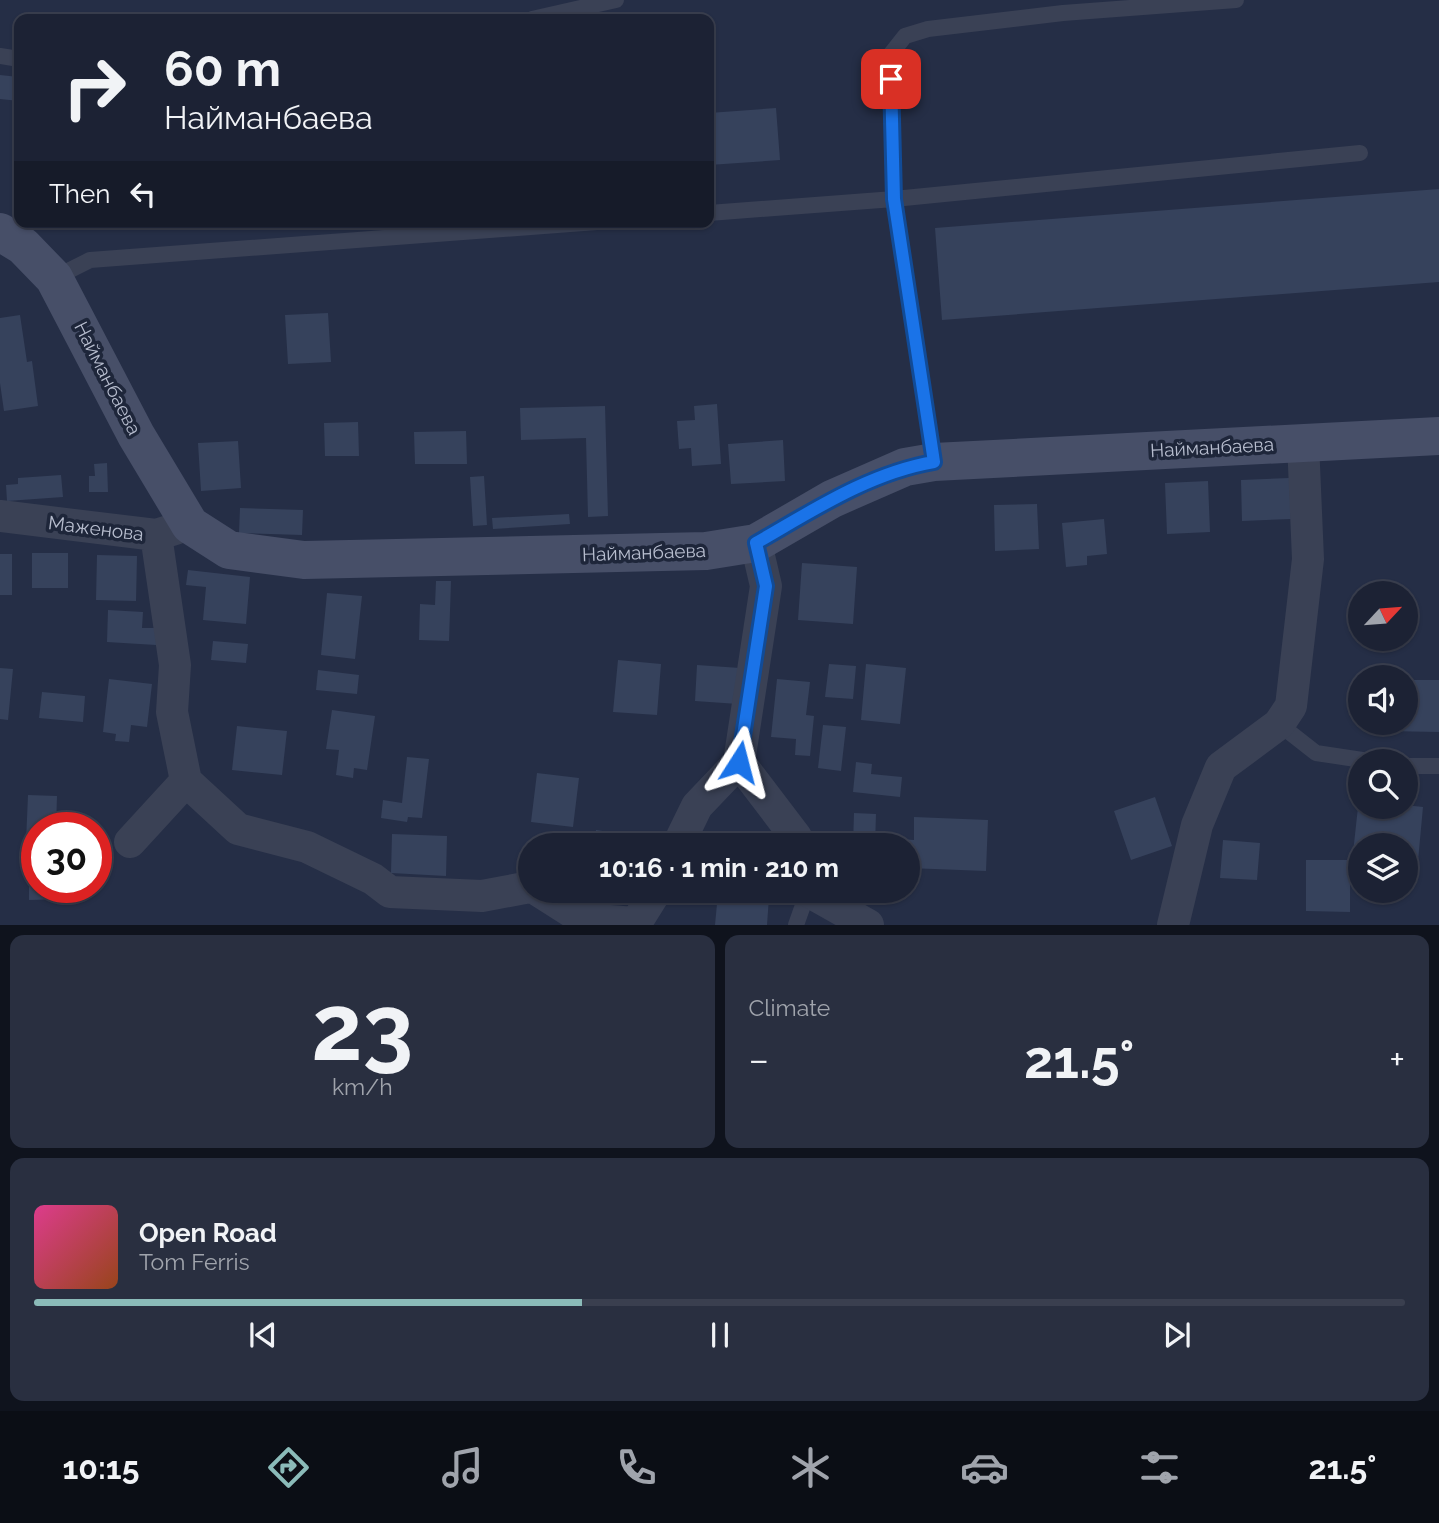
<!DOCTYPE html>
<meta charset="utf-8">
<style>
body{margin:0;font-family:Raleway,sans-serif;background:#292f40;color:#f1f3f6;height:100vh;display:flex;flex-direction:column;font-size:26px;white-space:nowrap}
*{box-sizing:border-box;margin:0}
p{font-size:23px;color:#a0a4ac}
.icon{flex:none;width:38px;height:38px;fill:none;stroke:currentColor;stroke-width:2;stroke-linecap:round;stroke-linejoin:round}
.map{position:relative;height:925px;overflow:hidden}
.details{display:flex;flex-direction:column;gap:10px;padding:10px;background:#0f131d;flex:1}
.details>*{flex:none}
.banner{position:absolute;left:14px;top:14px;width:700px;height:214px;border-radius:14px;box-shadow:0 2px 5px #0004,0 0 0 2px #3a3f4f;background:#1c2234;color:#f1f3f6;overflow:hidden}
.needle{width:46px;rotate:64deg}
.controls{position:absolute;left:1348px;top:581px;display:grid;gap:14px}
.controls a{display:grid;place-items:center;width:70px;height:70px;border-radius:50%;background:#1c2234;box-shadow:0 2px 5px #0004,0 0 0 2px #3a3f4f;font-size:35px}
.speed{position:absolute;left:21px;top:812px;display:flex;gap:14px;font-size:35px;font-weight:700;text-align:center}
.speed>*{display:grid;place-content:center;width:91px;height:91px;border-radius:50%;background:#1c2234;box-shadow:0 2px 5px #0004,0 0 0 2px #3a3f4f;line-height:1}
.speed .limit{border:10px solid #d22;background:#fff;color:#111}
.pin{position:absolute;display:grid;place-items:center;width:60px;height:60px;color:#fff;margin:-30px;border-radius:14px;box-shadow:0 4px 10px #0006}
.me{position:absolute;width:77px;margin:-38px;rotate:9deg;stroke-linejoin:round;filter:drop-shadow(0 0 5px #0008)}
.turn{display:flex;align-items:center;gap:24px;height:147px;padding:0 35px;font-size:32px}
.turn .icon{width:91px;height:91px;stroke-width:2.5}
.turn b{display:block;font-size:49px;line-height:60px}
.then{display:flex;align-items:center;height:66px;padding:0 35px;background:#0003;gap:14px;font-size:26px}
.big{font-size:52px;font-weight:700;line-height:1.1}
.details .widget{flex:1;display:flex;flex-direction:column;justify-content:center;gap:10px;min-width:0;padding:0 24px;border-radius:14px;background:#292f40}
.details .dial{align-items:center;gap:0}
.dial b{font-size:91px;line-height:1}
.song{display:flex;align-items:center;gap:21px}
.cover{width:84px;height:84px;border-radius:10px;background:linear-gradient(135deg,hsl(330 70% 55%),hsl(20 70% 35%))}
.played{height:7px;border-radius:4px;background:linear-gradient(90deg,#8bbbb9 40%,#3a3f4f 40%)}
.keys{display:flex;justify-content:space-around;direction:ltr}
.heat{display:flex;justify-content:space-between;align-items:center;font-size:38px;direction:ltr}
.details .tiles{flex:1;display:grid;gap:10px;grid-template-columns:1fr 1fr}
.widget:last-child{grid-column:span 2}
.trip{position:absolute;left:518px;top:833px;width:402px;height:70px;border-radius:35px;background:#1c2234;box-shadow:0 2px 5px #0004,0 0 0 2px #3a3f4f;font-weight:700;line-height:70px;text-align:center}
.menu{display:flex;height:112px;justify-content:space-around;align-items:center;background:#0b0e15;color:#a0a4ac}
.menu .icon{width:49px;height:49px}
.menu .selected{color:#8bbbb9}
.menu b{font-size:32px;color:#f1f3f6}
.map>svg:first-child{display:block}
.building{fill:#36425c}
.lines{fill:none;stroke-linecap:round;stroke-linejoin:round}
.service{stroke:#3a4155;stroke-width:16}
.minor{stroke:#3a4155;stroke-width:32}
.secondary{stroke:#474f68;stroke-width:38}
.route-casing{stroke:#114b97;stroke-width:18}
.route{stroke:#1a73e8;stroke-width:12}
.labels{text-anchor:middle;stroke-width:7;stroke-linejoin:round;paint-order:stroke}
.street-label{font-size:19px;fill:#b7bdce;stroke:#1e263a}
</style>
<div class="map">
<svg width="1439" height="925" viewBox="0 0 1439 925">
<rect width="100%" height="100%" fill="#252e46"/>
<path class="building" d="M 0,75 L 19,77 L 19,101 L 0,99 Z
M 776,108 L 780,160 L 709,165 L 709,113 Z
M 1439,189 L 1439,282 L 942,320 L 935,228 Z
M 328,313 L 331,362 L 288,364 L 285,315 Z
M 20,315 L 27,362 L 32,361 L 38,406 L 4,411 L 0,383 L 0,318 Z
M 717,404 L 721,464 L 692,466 L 691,448 L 679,449 L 677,421 L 695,420 L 694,406 Z
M 605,406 L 608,516 L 588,517 L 586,438 L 521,440 L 520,408 Z
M 358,422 L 359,456 L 325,456 L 324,423 Z
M 466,431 L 467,464 L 415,464 L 414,432 Z
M 783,440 L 785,481 L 731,484 L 728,444 Z
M 238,441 L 241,488 L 201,491 L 198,443 Z
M 107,463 L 108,492 L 89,492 L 89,476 L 95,476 L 94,464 Z
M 61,475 L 63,497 L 7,501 L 6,485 L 18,484 L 18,478 Z
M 484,476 L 487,525 L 473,526 L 470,477 Z
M 1289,478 L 1291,519 L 1242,521 L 1241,480 Z
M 1208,481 L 1210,532 L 1167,534 L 1165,483 Z
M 1037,504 L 1039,549 L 995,551 L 994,505 Z
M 240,508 L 303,510 L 302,535 L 239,533 Z
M 569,514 L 570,524 L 493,529 L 492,518 Z
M 1104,519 L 1107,554 L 1087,556 L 1087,565 L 1066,567 L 1062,523 Z
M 32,553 L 68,553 L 68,588 L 32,588 Z
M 0,554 L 12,554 L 12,595 L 0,595 Z
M 97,555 L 137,556 L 136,601 L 96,600 Z
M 802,563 L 857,567 L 853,624 L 798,620 Z
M 188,570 L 250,577 L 246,624 L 203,620 L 206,587 L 186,585 Z
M 436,581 L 451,581 L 449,641 L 419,640 L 420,604 L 435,605 Z
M 327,593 L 362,596 L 355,659 L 321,655 Z
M 108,610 L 143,612 L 142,628 L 157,628 L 156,645 L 107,642 Z
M 213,641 L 248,644 L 246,663 L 211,660 Z
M 618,660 L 661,664 L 657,715 L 613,712 Z
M 829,664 L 856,666 L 853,699 L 825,697 Z
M 866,664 L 906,668 L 900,724 L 861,720 Z
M 697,665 L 740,668 L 738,704 L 695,701 Z
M 0,668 L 13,669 L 8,720 L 0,719 Z
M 318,670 L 359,675 L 357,694 L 316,690 Z
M 109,679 L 152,684 L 147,727 L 131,725 L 129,742 L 115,741 L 116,734 L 103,732 Z
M 777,679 L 810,682 L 806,715 L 814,716 L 810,756 L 795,755 L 796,739 L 771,737 Z
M 1405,680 L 1439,680 L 1439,732 L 1386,731 L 1386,723 L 1405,723 Z
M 42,692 L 85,696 L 83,722 L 39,718 Z
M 332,710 L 375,716 L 367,770 L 354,768 L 353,778 L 336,775 L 339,750 L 326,749 Z
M 823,725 L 846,727 L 841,771 L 818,768 Z
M 237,726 L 287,731 L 282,775 L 232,770 Z
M 407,757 L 429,759 L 422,818 L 408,817 L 407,822 L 381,818 L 383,800 L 402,803 Z
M 856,762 L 872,764 L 871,774 L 902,777 L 900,797 L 853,792 Z
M 537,773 L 579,778 L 573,827 L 531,822 Z
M 28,795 L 57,796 L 56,828 L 37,828 L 37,843 L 26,842 Z
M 1155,797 L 1172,846 L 1131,860 L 1114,811 Z
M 1405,805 L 1423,807 L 1418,861 L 1405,859 L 1405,845 L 1360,845 L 1360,854 L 1353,853 L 1358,807 Z
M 854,813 L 876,814 L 875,845 L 853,845 Z
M 914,817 L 988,820 L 986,871 L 908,868 L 908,845 L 901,845 L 901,839 L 914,840 Z
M 596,830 L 643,837 L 642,845 L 594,845 Z
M 392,834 L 447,836 L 446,876 L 391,873 Z
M 1223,840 L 1260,843 L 1257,880 L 1220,878 Z
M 1306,860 L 1350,860 L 1350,912 L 1306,911 Z
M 29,883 L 37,883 L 37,887 L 67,887 L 67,899 L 29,900 Z
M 718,893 L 769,897 L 767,925 L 715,925 Z"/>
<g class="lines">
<path class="service" d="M 532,19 L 616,0
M 0,56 L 19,59
M 709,213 L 894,199 L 1360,153
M 54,278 L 90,260 L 597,222
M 934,462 L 894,199 L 890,55 L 905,36 L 928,29 L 1063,13 L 1236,0
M 1279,724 L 1316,753 L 1369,761
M 1405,766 L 1439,766
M 796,925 L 808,891"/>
<path class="minor" d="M 0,516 L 156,535 L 175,529
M 756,543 L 766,586 L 739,762 L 796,837 L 798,845
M 186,781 L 238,829 L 307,847 L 373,879 L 390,892 L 482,896 L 530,887
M 130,842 L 186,781 L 172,712 L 175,665 L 156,535
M 678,845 L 697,806 L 739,762
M 539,891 L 583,919 L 636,923 L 656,891
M 808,891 L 868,925
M 1173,925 L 1197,825 L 1221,767 L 1279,724 L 1291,706 L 1308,559 L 1303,442"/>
<path class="secondary" d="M 0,232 L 23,246 L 54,278 L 136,435 L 190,525 L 229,550 L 304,560 L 706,551 L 756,543 L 832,499 L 905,467 L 934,462 L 1439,436"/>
</g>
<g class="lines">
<defs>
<path id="route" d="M 739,762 L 766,586 L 756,543 C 812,511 869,473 934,462 L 894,199 L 891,79"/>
</defs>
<use href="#route" class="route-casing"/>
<use href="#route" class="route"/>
</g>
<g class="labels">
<g class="street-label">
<text transform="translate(108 378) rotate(63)" y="7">Найманбаева</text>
<text transform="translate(1212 447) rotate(-3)" y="7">Найманбаева</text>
<text transform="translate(96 528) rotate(7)" y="7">Маженова</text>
<text transform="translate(644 552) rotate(-2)" y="7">Найманбаева</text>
</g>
</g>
</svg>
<div class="controls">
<a><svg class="needle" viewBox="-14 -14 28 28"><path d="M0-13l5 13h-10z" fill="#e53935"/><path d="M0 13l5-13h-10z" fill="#a0a4ac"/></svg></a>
<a><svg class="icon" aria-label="sound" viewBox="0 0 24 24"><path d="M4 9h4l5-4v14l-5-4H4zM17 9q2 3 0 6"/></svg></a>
<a><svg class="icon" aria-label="search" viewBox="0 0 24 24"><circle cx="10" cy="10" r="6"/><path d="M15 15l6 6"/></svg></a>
<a><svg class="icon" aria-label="layers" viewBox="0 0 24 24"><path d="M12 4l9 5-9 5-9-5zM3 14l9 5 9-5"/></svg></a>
</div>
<div class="speed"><div class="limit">30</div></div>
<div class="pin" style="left:891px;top:79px;background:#d93025"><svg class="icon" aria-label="arrive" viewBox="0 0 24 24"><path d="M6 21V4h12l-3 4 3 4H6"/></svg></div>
<svg class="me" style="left:739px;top:762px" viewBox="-20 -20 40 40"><path d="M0-17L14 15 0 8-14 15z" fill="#1a73e8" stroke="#fff" stroke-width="4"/></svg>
<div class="trip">10:16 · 1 min · 210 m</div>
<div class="banner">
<div class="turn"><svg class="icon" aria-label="right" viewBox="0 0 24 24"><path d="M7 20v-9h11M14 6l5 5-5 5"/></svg><div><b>60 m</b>Найманбаева</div></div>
<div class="then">Then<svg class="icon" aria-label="left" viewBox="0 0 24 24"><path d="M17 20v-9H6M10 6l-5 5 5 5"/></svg></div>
</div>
</div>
<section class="details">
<div class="tiles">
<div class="widget dial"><b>23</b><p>km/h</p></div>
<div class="widget"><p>Climate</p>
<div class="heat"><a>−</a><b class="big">21.5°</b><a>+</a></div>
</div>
<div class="widget">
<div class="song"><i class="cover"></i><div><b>Open Road</b><p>Tom Ferris</p></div></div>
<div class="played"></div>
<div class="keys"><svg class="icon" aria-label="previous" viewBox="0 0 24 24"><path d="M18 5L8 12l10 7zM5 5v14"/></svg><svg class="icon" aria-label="pause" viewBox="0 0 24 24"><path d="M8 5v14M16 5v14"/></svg><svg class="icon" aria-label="next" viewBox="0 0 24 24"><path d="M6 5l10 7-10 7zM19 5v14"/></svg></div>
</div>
</div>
</section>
<nav class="menu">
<b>10:15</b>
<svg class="icon selected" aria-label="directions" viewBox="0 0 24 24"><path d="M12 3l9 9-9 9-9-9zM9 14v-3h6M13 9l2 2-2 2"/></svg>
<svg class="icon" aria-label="music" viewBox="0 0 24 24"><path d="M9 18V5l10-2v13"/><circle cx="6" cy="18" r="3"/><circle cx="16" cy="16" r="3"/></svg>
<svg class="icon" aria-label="phone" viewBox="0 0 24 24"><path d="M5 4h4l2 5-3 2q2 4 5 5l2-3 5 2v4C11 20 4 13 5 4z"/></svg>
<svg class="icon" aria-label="climate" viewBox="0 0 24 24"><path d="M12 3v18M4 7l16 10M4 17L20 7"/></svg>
<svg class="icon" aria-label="car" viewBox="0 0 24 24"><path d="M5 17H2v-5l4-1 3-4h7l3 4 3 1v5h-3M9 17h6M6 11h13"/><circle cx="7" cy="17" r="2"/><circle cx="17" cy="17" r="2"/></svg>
<svg class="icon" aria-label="filters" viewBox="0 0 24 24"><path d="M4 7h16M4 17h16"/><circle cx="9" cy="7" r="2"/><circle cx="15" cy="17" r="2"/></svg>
<b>21.5°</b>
</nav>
